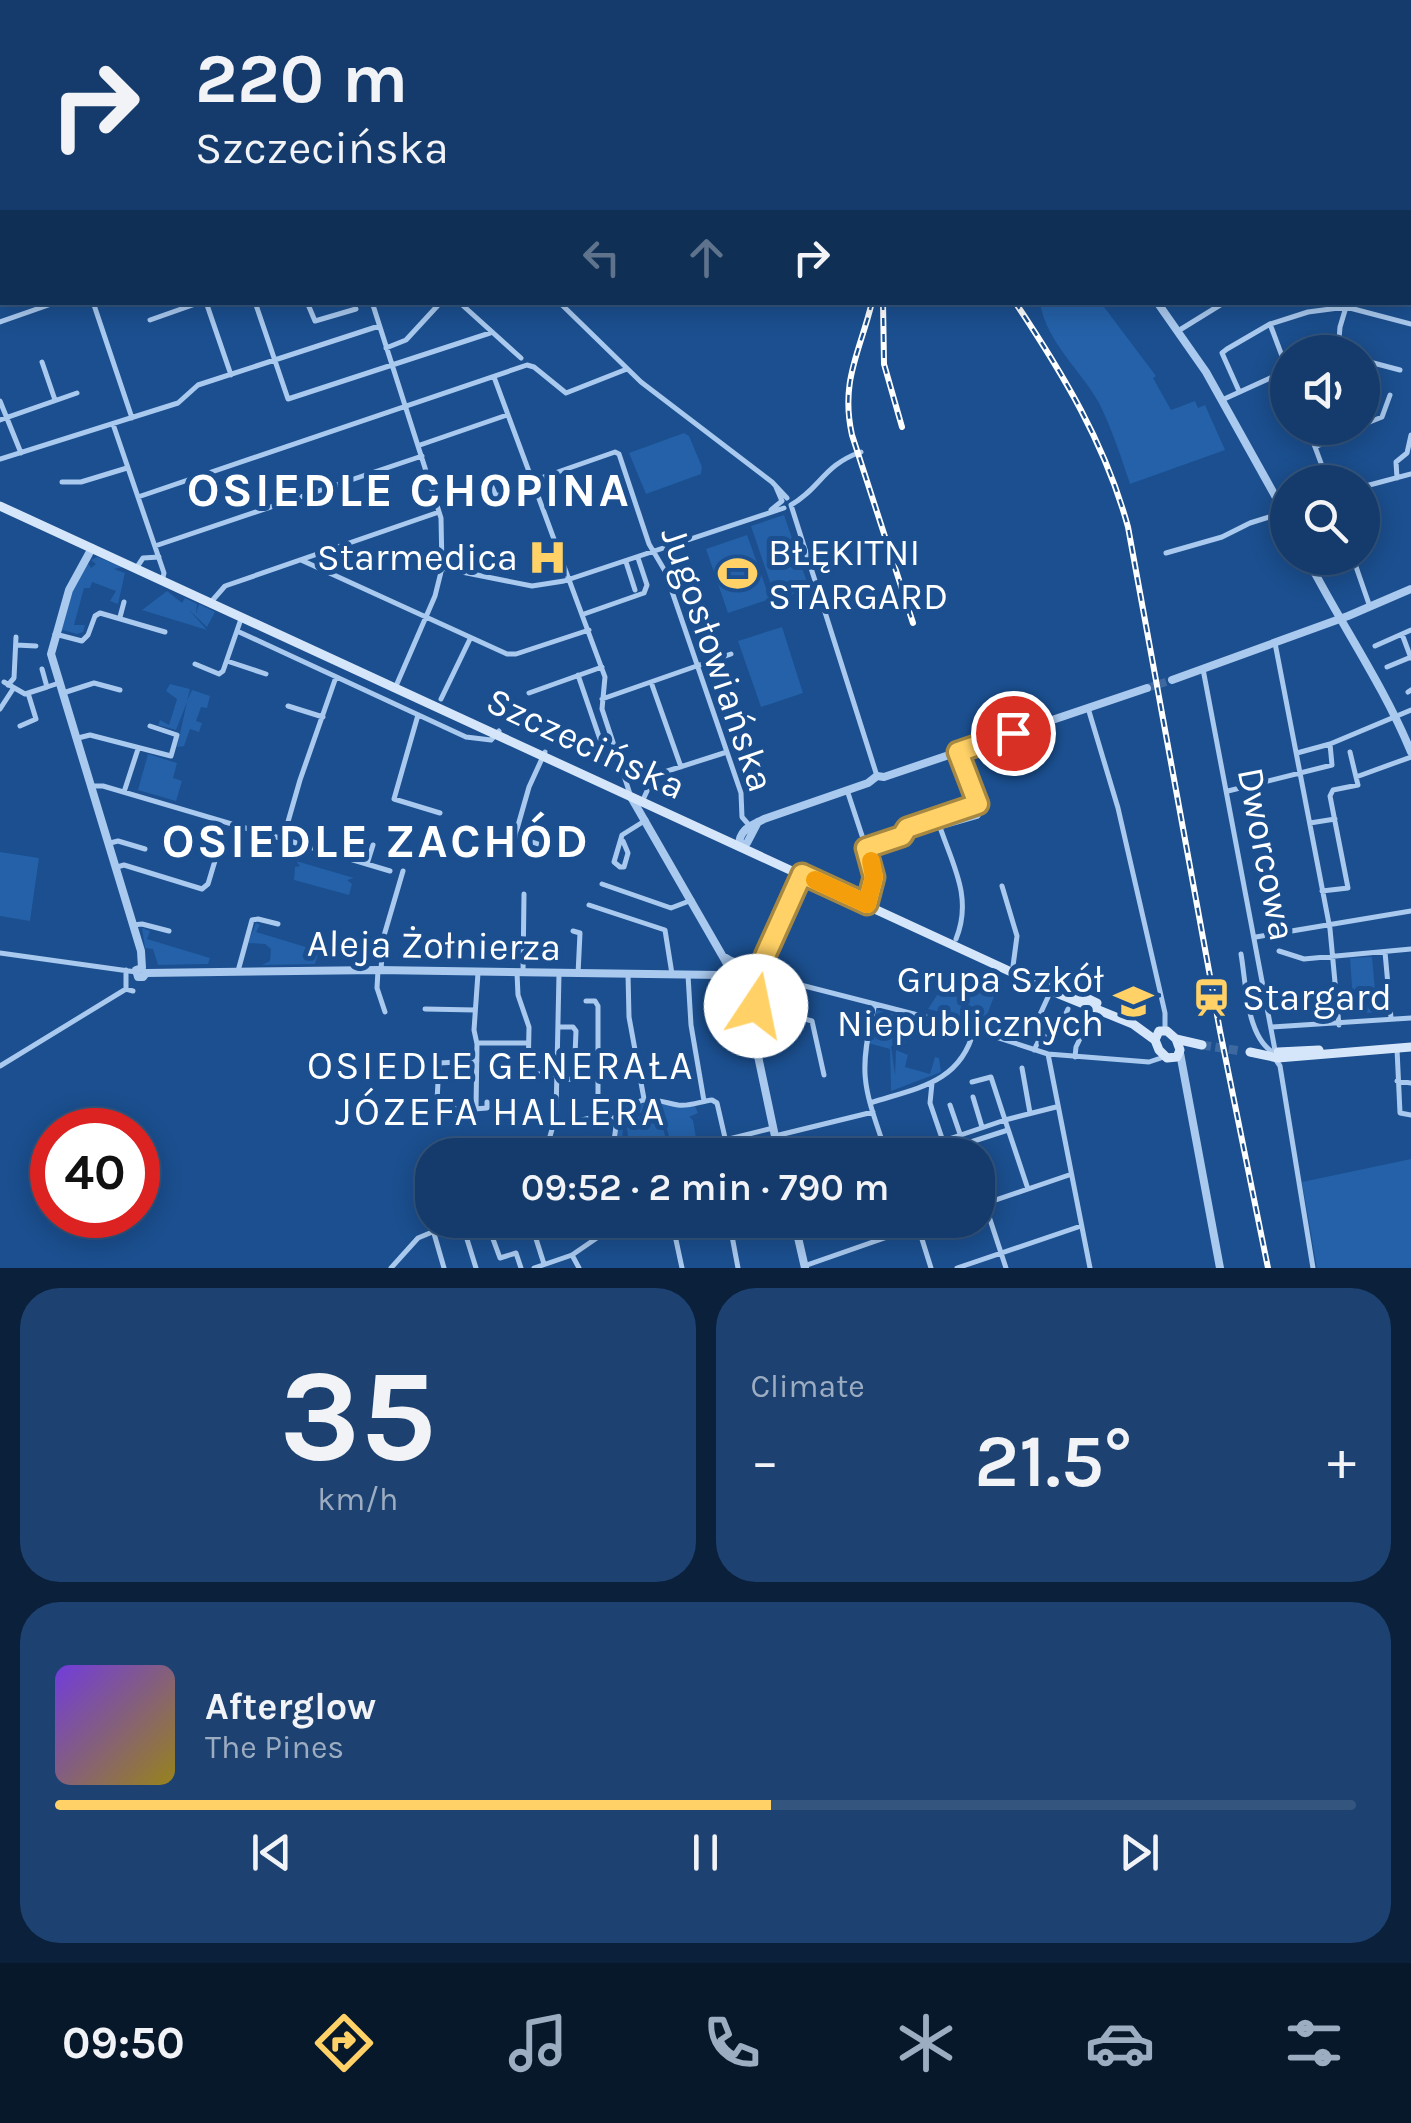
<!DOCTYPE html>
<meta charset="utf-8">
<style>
body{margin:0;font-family:Karla,sans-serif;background:#1d4271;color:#f1f3f6;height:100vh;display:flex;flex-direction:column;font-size:38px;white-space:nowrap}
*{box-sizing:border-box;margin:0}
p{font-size:32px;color:#9dadc1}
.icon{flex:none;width:55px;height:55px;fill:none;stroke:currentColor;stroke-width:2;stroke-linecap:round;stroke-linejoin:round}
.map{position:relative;height:1268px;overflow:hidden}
.drawer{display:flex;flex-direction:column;gap:20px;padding:20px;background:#0b203b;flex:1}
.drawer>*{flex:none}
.top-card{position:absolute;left:0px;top:0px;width:1412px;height:305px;box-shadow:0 5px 25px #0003,0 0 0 2px #33557e;background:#143b6b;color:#f1f3f6;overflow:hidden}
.fabs{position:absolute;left:1270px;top:335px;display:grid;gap:20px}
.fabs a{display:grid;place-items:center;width:110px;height:110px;border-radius:50%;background:#143b6b;box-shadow:0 5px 25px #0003,0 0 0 2px #33557e;font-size:50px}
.speed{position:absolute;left:30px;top:1108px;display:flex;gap:20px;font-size:50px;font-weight:700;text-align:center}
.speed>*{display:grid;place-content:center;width:130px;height:130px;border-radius:50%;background:#143b6b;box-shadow:0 5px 25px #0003,0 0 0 2px #33557e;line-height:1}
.speed .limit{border:15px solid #d22;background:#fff;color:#111}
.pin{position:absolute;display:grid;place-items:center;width:85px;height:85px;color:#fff;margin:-42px;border:5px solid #fff;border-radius:50%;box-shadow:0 2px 10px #0007}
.me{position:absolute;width:110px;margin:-55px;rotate:11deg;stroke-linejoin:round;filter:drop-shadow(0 0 8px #0008)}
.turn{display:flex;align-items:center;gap:35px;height:210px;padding:0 30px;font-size:45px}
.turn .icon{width:130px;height:130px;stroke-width:2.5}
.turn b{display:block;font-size:70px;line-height:85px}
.lanes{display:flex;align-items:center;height:95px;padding:0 30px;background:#0003;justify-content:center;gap:50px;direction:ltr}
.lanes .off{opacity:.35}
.big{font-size:75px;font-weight:600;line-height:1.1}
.drawer .tile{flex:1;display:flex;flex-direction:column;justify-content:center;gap:15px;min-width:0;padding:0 35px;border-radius:40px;background:#1d4271}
.drawer .dial{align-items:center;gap:0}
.dial b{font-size:130px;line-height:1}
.song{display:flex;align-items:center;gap:30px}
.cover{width:120px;height:120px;border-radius:15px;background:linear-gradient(135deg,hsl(260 70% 55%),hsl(50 70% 35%))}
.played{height:10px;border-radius:5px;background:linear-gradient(90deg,#ffd166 55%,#33557e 55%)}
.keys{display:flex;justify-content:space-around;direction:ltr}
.heat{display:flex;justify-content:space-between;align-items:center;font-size:55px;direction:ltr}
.drawer .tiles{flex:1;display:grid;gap:20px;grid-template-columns:1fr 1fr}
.tile:last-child{grid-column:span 2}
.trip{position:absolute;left:415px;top:1138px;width:580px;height:100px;border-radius:40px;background:#143b6b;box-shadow:0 5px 25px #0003,0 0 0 2px #33557e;font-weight:600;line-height:100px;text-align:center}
.tabs{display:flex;height:160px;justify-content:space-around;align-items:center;background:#08182b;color:#9dadc1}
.tabs .icon{width:70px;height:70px}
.tabs .active{color:#ffd166}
.tabs b{font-size:45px;color:#f1f3f6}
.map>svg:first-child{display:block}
.green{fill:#2461a8}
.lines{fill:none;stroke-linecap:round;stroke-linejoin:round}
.tertiary-tunnel{stroke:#3d69a0;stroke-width:8;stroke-dasharray:8 4;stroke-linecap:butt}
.secondary-tunnel{stroke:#3d69a0;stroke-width:9;stroke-dasharray:9 4.5;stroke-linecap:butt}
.minor{stroke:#a9c9ee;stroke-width:5}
.tertiary{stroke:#a9c9ee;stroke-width:8}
.secondary{stroke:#d6e6fa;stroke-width:9}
.rail-casing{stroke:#fff;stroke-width:6}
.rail{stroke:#1b4f8f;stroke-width:2.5;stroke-dasharray:8;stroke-linecap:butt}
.route-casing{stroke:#a68842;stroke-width:25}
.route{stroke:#ffd166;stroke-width:18}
.slow{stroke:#f59e0b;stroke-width:18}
.labels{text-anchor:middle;stroke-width:10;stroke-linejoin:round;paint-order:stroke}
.poi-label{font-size:38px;fill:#fff;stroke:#1b4f8f;text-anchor:start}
.street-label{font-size:38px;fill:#fff;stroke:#1b4f8f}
.neighbourhood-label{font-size:40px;letter-spacing:2.5px;fill:#fff;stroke:#1b4f8f}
.district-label{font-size:48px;font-weight:bold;letter-spacing:2.5px;fill:#fff;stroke:#1b4f8f}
</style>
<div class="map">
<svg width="1411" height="1268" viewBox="0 0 1411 1268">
<rect width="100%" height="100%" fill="#1b4f8f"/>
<path class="green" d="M 1040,303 L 1101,303 L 1156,376 L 1153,378 L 1171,410 L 1195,401 L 1198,408 L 1205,405 L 1225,450 L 1130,484 C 1121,457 1112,429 1099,403 C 1080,369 1047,343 1040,303 Z
M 684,433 L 689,436 L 702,467 L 701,474 L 646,494 L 629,453 Z
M 784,515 L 809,588 L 776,600 L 751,526 Z
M 747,535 L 770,599 L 728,613 L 706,549 Z
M 97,557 L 123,567 L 114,569 L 125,573 L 118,604 L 110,601 L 116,591 L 92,582 L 90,588 L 84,588 L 74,625 L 85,625 L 83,632 L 77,634 L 63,630 L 61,633 L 73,590 L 88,563 L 91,568 L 96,564 L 91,560 Z
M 167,591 L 182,603 L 185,598 L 197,604 L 196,614 L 199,604 L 215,612 L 207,627 L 188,609 L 207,630 L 142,610 Z
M 782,627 L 803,693 L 761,707 L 738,641 Z
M 170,684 L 190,689 L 187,701 L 192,690 L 210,696 L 207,708 L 201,707 L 196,721 L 202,723 L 199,732 L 190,729 L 184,746 L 177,747 L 187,702 L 176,730 L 158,725 L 160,720 L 169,725 L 177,699 L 166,691 Z
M 148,754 L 177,763 L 173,778 L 182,781 L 176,801 L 138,790 Z
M 0,852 L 39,858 L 30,921 L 0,916 Z
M 296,861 L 354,878 L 347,880 L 352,884 L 349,895 L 294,880 L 295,867 L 300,866 Z
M 256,923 L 260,925 L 256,932 L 319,951 L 315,964 L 262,965 L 270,961 L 271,949 L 265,944 L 248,943 Z
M 142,928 L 150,931 L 147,939 L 210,958 L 208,964 L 158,965 L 153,949 L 145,948 Z
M 1372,957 L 1377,1012 L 1354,1014 L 1350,958 Z
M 948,978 L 995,994 L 984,1023 L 928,1009 Z
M 877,1010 L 928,1023 L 904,1020 L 903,1026 L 924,1034 L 878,1024 L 875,1042 L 880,1026 L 908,1033 L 904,1049 L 891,1046 L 895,1075 L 896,1050 L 908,1055 L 905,1067 L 930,1074 L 935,1057 L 939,1058 L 941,1072 L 891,1091 L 890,1049 L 868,1043 Z
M 655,1101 L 681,1108 L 695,1106 L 698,1113 L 689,1117 L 693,1120 L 696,1138 L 694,1144 L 698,1144 L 701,1155 L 672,1155 C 670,1145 670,1131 663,1122 C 653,1106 628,1111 623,1129 C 621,1138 625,1147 626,1155 L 614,1155 L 617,1152 L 617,1141 L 614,1141 C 619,1117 629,1104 655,1101 Z
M 642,1115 C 665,1116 665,1136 669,1155 L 630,1155 L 627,1128 L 632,1120 Z
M 1411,1159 L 1411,1268 L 1317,1268 L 1302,1182 Z"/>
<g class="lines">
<path class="tertiary-tunnel" d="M 1147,688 L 1172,680"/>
<path class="secondary-tunnel" d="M 1202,1045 L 1241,1051"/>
<path class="minor" d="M 266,0 L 267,2
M 454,0 L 455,2
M 912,0 L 915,2
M 1200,0 L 1201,2
M 61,2 L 68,0
M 1410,15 L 1411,15
M 0,23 L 2,23
M 0,183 L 2,182
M 1410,247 L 1411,247
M 93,302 L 132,418
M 206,302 L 231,375
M 255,302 L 288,399 L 490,333
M 307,302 L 315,321 L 356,309
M 372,302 L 441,518 L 442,568 L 435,596 L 396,686
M 459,302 L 521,358
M 559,302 L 641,382 L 772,482 L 787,498
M 1342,302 L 1346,307 L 1411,324
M 150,320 L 201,302
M 0,322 L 57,302
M 1270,324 L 1288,372
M 1178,331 L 1225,302
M 386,348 L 406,340 L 441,302
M 1338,352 L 1340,327 L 1346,307
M 1362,360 L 1400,370
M 42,362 L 55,400
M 494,377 L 605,677 L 602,709 L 631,797
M 1239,391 L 1222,353 L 1227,349 L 1270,324 L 1308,312 L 1346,307
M 1222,400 L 1288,370
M 0,401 L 21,453
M 0,420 L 77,393
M 113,424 L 164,573 L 162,582
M 1362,425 L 1382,417 L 1390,395
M 1308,428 L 1328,482
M 420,445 L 507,415
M 1315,447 L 1356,428
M 861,452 C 823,465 821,488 791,505 L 877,776
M 0,459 L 178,403 L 198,385 L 379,326
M 1397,478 L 1396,462 L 1407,453 L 1411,435
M 489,480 L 496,496 L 533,484
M 532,481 L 615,452 L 619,454 L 649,544 L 665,571 L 741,793 L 742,817 L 749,825
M 62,482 L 81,482 L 127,468
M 1362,487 L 1411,474
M 138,497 L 527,365 L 534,367 L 566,393 L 627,369
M 771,510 L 782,501 L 776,487
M 155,546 L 422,456
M 1166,553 L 1222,537 L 1250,523 L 1285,512
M 1353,558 L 1370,607
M 301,560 L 507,654 L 516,654 L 589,630
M 626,562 L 635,590
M 137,567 L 143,558 L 159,557
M 442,568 L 532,586 L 564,581 L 784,508
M 211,602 L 225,586 L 439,512
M 584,614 L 644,593 L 647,585 L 638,558
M 120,617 L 124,602
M 237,631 L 466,737 L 491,740 L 499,731
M 55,634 L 82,641 L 88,635 L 95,616 L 100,613 L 165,632
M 1402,634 L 1411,630
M 1275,643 L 1330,929 L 1339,1025
M 16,645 L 36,646
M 1375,646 L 1402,634 L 1411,658
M 227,661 L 266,674
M 195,664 L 219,674 L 223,671 L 241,619
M 1387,667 L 1411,657
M 42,669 L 47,687 L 59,683
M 1203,669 L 1275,1050
M 4,682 L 25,694 L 47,687
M 651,682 L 681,767
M 8,685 L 14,678 L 16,637
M 1408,692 L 1411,690
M 63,693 L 94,683 L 120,690
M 529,693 L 602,667
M 441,699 L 470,639
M 602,699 L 731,654
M 288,706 L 323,717
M 1088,708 L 1118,808 L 1165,1013 L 1165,1030
M 0,709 L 13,689
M 418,715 L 394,799 L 440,813
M 20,726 L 36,719 L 28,693
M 78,738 L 90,735 L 171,756 L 177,735 L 150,726
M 560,741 L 598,758 L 604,751 L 578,675
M 1350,752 L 1356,777 L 1411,757
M 1297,753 L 1330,744 L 1411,710
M 93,786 L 103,786 L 283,839 L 300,780 L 336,677
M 847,790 L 874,872 L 867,904
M 1228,791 L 1332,765 L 1330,744
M 124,792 L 138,749
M 642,802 L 652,780 L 658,774 L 727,752
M 937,818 C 950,861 974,895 956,939
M 1310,823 L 1335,819
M 901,836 L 907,828 L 978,804
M 283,839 L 390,871
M 623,841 L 628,853 L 624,867 L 620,867 L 614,862 L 622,835 L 646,820
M 110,843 L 118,841 L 145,849
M 541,845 L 515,836 L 529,787 L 545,752
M 866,848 L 978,816 L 980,812 L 958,751
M 367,864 L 373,845
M 117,867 L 124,865 L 202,889 L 208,884 L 220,844 L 193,836
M 602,884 L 671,908 L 692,900
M 1002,886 L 1017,936 L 1013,966
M 1322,891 L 1348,888 L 1330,796 L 1333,790 L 1358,785 L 1356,777
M 589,905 L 665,930 L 672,974
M 133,925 L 142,924 L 169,931
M 573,931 L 580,933 L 578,974
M 1256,937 L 1411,911
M 1279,951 L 1304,959 L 1411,949
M 1385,952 L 1391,1018
M 0,953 L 136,972
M 1241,954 C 1246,982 1246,1033 1271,1051
M 763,969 L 770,944 L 804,870
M 378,970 L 377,988 L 385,1012
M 381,970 L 383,939 L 403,871
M 238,971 L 252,920 L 258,919 L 278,924
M 765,972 L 789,982 L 965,1027 L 1048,1054 L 1149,1062 L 1164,1057
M 517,973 L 518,995 L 529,1027 L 528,1078
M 523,973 L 524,894
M 628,974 L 629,1017 L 644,1099
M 688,975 L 691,1025 L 704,1101
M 126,989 L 126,970
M 586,1001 L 595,1001 L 598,1006 L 598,1116
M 875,1004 C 857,1076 864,1087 887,1155
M 757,1006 L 812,1021 L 824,1075
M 425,1009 L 475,1010
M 1272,1027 L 1411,1018
M 1041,1036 L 1055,1038 L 1068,1009
M 477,1043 L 528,1043
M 1397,1049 L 1400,1113 L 1411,1115
M 1034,1050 L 1041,1036 L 1032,1032 L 1048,997
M 1048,1054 L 1090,1268
M 1075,1057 L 1076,1047 L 1089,1020
M 1276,1060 L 1280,1066 L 1313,1268
M 477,1061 L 439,1063 L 437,1101 L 440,1106 L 462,1110 L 487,1108 L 487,1102
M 0,1066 L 126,989 L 133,991
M 1022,1068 L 1030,1113
M 532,1074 L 557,1074
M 557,1080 L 574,1079 L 576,1031 L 573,1027 L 558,1027
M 1397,1081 L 1411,1083
M 932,1083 L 930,1103 L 946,1150 L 1008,1130
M 973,1097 L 982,1127
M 870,1103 C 916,1088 960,1084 974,1030
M 950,1105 L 960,1134
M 476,1108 L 477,1044 L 474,1030 L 478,973
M 617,1118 C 640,1093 649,1099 678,1105 C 689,1107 702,1101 712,1100 L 717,1103 L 729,1155
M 554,1127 L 598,1116 L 617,1118
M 775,1136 L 873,1112
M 725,1140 L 773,1128
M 943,1141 L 1005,1120 L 991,1077 L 972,1082
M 729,1154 L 776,1144
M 968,1154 L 968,1155
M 526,1155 L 547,1147 L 556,1115 L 559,974
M 612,1155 L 617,1119
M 978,1183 L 1006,1268
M 1028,1189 L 1005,1120 L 1056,1107
M 978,1206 L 1069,1175
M 461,1220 L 476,1268
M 486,1220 L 500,1258 L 516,1253 L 521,1268
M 639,1220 L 664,1227 L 686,1220
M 729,1220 L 738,1268
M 872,1220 L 879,1240
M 916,1220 L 931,1268
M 531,1223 L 544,1264
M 673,1226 L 682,1268
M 433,1230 L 444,1268
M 572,1255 L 579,1268
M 804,1266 L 936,1220
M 391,1268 L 418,1238 L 461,1220
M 534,1268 L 572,1255 L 623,1220
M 957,1268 L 1081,1226"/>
<path class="tertiary" d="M 997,0 L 999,2
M 824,2 L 830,0
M 0,266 L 2,266
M 1157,302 L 1206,372 L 1288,519
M 92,548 L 69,590 L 51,654 L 141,951 L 142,968 L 136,970 L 138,977 L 143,977 L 146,973 L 378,970 L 719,975 L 759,981
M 1307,558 C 1340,623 1383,684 1411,752
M 1172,680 L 1348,616 L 1411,589
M 631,797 L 730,969
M 758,822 L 747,843 L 739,846 C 739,829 751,826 764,819 L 868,783 L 877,776 L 884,777 L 1147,688
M 726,958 C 739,967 758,964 765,972 L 757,990 L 757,1035
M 736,979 L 748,1009 L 779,1155
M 1180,1053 L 1220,1268
M 794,1220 L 805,1268"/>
<path class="secondary" d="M 0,506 L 1059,994 L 1133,1024 L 1155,1040
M 1050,983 L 1065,984 L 1072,991 L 1097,1003
M 1159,1031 L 1167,1031 L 1176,1039 L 1180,1050 L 1177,1057 L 1167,1058 L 1159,1050 L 1155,1040 Z
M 1176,1039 L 1202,1045
M 1250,1052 L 1278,1058 L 1411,1047
M 1278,1052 L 1319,1050"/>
<defs>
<path id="rail" d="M 791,0 L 793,2
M 1015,0 L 1016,2
M 1410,213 L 1411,214
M 872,302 C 860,352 840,381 852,435 L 913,623
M 883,302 L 884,364 L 902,427
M 1015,302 C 1063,374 1105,443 1128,527 L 1220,1031 L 1268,1268"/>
</defs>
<use href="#rail" class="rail-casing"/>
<use href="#rail" class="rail"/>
</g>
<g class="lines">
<defs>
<path id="route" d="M 756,1006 L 758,981 L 765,975 L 765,956 L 802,874 L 867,904 L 874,877 L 866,848 L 902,836 L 907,828 L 978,804 L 958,752 L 1013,733"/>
</defs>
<use href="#route" class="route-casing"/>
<use href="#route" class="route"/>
<path class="slow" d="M 815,880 L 867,904 L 874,877 L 871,861"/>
</g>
<defs>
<symbol id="hospital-bare" viewBox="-9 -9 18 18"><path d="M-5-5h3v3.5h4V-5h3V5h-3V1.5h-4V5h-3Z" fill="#ffd166" stroke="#1b4f8f" stroke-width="2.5" paint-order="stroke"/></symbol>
<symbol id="stadium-bare" viewBox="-9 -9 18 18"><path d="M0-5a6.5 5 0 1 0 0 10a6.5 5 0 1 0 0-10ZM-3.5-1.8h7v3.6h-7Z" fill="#ffd166" stroke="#1b4f8f" stroke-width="2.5" paint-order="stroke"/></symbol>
<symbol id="station-bare" viewBox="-9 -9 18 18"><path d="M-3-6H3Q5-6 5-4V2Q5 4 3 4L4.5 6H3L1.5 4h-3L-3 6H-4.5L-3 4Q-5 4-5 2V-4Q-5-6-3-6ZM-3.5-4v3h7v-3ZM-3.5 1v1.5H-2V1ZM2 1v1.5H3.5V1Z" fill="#ffd166" stroke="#1b4f8f" stroke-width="2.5" paint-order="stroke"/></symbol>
<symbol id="university-bare" viewBox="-9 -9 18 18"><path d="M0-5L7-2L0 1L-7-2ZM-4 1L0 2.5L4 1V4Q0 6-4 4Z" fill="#ffd166" stroke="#1b4f8f" stroke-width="2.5" paint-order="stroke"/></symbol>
</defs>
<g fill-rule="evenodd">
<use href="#hospital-bare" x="520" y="530" width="55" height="55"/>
<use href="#stadium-bare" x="710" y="546" width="55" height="55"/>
<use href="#station-bare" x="1184" y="970" width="55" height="55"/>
<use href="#university-bare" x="1106" y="974" width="55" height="55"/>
</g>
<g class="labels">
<g class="poi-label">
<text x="768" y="565">BŁĘKITNI<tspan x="768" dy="44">STARGARD</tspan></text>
<text x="518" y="570" text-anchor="end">Starmedica</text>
<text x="1104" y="992" text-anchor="end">Grupa Szkół<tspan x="1104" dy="44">Niepublicznych</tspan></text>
<text x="1242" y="1010">Stargard</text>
</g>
<g class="street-label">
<text transform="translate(718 659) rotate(71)" y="13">Jugosłowiańska</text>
<text transform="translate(586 743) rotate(25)" y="13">Szczecińska</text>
<text transform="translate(1267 854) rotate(79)" y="13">Dworcowa</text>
<text transform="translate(434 945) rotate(1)" y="13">Aleja Żołnierza</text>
</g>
<g class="neighbourhood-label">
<text x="501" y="1079">OSIEDLE GENERAŁA<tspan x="501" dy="46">JÓZEFA HALLERA</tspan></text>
</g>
<g class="district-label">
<text x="409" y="506">OSIEDLE CHOPINA</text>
<text x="376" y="857">OSIEDLE ZACHÓD</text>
</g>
</g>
</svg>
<div class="fabs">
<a><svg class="icon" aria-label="sound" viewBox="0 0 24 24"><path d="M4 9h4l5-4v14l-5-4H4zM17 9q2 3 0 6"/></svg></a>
<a><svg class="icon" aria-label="search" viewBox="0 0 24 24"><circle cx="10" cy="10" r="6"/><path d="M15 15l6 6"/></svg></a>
</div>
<div class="speed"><div class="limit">40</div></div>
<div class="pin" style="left:1013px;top:733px;background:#d93025"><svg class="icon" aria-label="arrive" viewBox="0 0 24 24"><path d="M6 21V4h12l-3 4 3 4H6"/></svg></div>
<svg class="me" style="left:756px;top:1006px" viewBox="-20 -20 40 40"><circle r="19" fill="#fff"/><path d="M0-13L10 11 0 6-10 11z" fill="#ffd166"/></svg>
<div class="trip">09:52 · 2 min · 790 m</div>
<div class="top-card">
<div class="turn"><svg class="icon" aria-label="right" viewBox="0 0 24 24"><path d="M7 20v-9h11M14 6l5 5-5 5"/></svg><div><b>220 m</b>Szczecińska</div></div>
<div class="lanes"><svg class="icon off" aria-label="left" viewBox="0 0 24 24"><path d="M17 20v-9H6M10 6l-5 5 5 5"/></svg><svg class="icon off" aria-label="ahead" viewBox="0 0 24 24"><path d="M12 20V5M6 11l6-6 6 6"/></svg><svg class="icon" aria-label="right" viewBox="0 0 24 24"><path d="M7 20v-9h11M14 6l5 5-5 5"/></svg></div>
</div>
</div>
<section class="drawer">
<div class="tiles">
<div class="tile dial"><b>35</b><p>km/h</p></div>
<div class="tile"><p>Climate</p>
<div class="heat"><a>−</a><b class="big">21.5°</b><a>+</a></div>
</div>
<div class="tile">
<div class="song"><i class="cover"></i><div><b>Afterglow</b><p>The Pines</p></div></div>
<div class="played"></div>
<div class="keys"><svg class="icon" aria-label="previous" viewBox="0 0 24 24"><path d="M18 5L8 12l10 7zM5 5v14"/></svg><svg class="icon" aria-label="pause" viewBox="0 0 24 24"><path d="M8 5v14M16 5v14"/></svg><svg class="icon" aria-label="next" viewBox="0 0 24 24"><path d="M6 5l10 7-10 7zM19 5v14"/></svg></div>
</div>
</div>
</section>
<nav class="tabs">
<b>09:50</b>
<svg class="icon active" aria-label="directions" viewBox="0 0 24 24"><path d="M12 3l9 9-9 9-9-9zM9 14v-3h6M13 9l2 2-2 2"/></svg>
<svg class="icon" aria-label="music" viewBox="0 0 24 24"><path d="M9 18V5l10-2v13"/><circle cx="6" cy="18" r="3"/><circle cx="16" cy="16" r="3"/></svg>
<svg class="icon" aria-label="phone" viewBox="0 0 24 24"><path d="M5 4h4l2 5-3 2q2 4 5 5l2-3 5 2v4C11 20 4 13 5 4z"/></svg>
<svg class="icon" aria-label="climate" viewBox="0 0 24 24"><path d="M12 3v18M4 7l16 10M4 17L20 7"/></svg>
<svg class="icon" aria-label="car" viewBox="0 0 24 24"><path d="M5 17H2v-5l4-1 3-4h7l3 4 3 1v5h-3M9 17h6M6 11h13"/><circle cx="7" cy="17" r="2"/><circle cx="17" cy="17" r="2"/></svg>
<svg class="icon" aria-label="filters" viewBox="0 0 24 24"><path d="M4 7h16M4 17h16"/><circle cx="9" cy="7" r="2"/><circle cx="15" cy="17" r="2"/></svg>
</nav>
